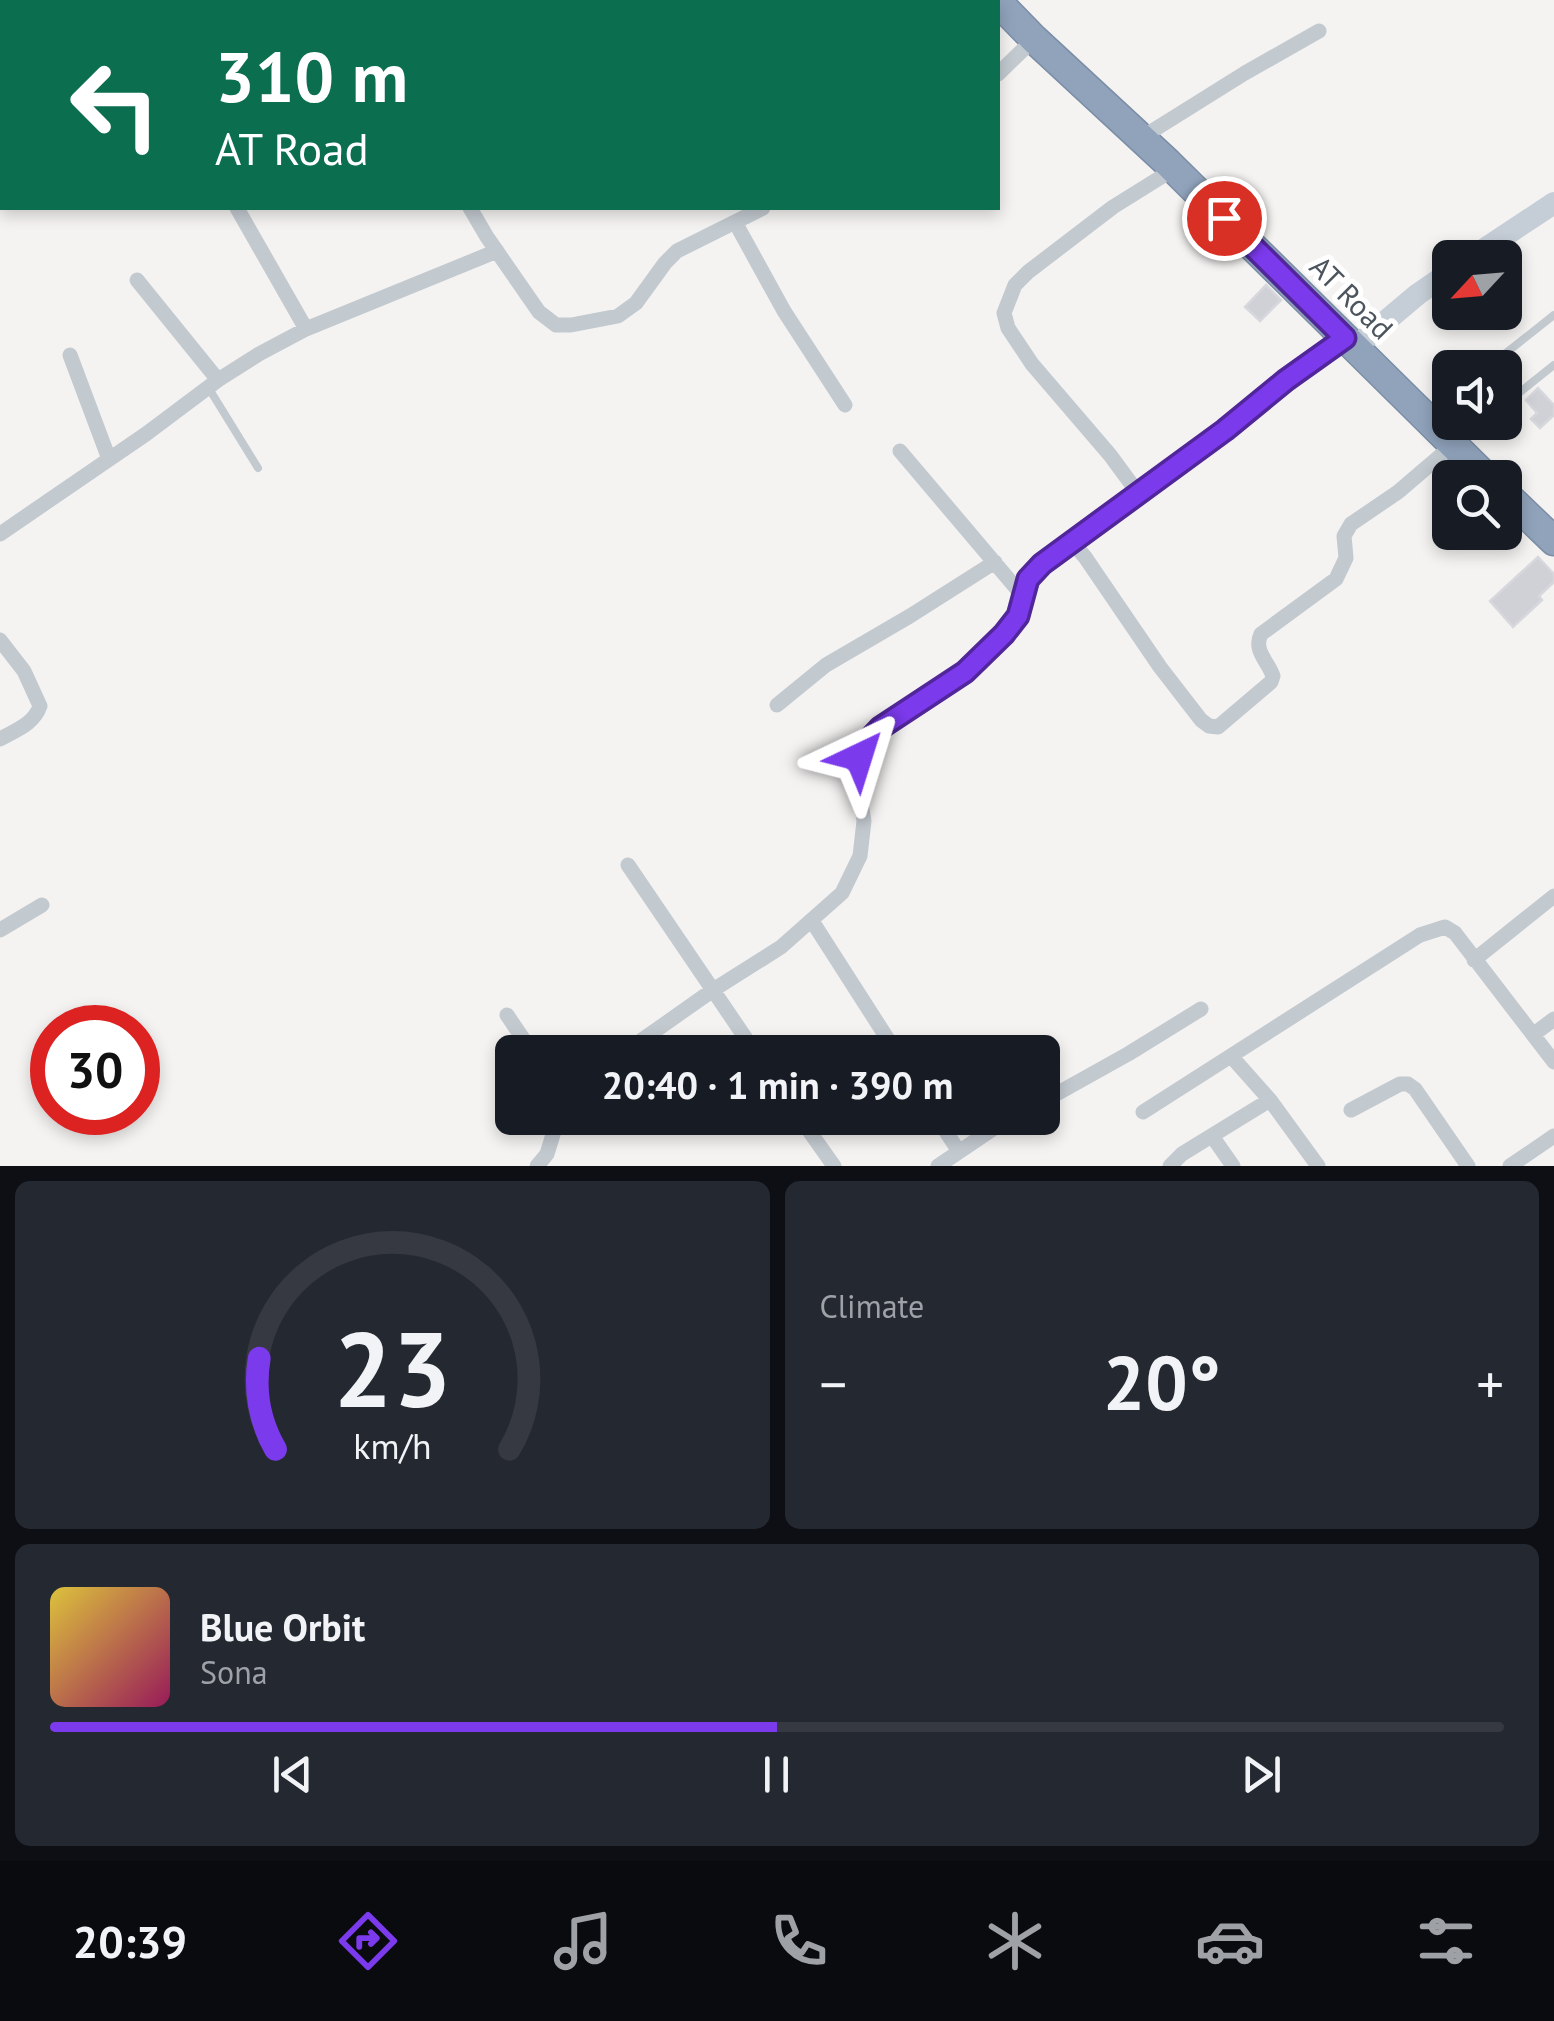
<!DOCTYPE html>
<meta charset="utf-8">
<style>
body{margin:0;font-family:"PT Sans",sans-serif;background:#242831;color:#f1f3f6;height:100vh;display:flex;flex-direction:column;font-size:38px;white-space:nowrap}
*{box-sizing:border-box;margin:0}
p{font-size:32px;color:#9ea1a6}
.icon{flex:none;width:55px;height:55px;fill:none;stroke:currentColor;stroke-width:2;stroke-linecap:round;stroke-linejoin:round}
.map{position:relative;height:1166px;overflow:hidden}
.side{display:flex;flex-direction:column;gap:15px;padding:15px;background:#0d0f14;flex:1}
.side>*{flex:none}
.guide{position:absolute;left:0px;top:0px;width:1000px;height:210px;box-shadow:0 5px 15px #0003;background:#0b6e4f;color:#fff;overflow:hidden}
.needle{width:65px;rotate:244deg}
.controls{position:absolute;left:1432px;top:240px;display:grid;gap:20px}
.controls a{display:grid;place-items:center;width:90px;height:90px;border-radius:15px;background:#171b24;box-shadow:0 5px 15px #0003;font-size:50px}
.speed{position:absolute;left:30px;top:1005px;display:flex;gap:20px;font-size:50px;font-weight:700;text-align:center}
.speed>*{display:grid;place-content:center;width:130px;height:130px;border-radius:50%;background:#171b24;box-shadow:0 5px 15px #0003;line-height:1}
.speed .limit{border:15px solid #d22;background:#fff;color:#111}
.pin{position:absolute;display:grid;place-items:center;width:85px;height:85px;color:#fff;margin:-42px;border:5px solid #fff;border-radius:50%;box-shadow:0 2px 10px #0007}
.me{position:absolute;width:110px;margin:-55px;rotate:41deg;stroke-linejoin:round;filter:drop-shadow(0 0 8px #0008)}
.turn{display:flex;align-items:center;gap:35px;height:210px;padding:0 50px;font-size:45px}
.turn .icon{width:130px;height:130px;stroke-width:2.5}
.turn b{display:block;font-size:70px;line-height:85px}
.big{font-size:75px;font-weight:700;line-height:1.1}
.side .widget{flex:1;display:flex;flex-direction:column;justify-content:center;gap:15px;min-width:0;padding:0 35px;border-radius:15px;background:#242831}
.side .dial{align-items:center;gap:0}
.dial svg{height:260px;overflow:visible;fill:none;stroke:#363941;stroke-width:7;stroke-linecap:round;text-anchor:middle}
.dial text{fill:#f1f3f6;stroke:none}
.song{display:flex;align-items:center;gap:30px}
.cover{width:120px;height:120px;border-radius:15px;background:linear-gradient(135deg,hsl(50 70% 55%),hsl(330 70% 35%))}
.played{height:10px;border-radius:5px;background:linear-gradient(90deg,#7c3aed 50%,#363941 50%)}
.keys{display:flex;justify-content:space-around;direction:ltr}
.heat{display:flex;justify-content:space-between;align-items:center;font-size:55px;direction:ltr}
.side .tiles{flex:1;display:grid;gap:15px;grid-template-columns:1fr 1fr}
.widget:last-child{grid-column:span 2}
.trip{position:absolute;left:495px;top:1035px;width:565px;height:100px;border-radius:15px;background:#171b24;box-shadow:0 5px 15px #0003;font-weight:700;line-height:100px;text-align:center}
.tabs{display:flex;height:160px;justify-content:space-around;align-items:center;background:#090b0e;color:#9ea1a6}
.tabs .icon{width:70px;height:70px}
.tabs .current{color:#7c3aed}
.tabs b{font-size:45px;color:#f1f3f6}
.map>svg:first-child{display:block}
.building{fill:#d0d1d6;stroke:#d7d8dd;stroke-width:2.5}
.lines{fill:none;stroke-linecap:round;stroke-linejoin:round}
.highway-casing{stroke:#7b8ea6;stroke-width:31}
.lane{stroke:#c2c9cf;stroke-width:8}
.street{stroke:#c2c9cf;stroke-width:15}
.secondary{stroke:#c5cdd6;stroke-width:22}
.highway{stroke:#90a3bb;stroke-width:28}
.route-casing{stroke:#51269a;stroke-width:25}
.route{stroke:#7c3aed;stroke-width:18}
.labels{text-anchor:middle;stroke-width:10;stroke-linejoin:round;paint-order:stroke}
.street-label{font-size:30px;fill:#4c555e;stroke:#fff}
</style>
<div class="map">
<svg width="1554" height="1166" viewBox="0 0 1554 1166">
<rect width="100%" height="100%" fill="#f4f3f2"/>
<path class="building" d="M 1266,285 L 1281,300 L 1260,321 L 1245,307 Z
M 1538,388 L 1554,405 L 1554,415 L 1540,428 L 1531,419 L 1537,413 L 1526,400 Z
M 1538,557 L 1554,574 L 1554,582 L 1539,596 L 1542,600 L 1513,627 L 1490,601 Z"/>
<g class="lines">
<defs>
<path id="highway" d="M 996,0 L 1034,39 L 1168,163 L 1487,478
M 1505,494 L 1554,541"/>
</defs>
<use href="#highway" class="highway-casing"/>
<path class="lane" d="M 1487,368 L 1554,315
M 208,387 L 258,468
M 1505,404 L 1554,365
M 1428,414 L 1450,396
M 1457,442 L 1482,422"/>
<path class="street" d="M 352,0 L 353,2
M 26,2 L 31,0
M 552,2 L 555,0
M 0,18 L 2,16
M 998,74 L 1034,39
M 0,82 L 2,87
M 1141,138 L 1245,73 L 1319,31
M 237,208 L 306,329
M 470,208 L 487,237 L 539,312 L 556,325 L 571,325 L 618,316 L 636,303 L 665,263 L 677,251 L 763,208
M 735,222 L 784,311 L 845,405
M 137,280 L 218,380
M 70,355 L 109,459
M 900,451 L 1022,595
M 1138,493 L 1110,455 L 1032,364 L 1008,328 L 1004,313 L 1015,285 L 1028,272 L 1113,207 L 1174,169
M 0,534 L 146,434 L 218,380 L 259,354 L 306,329 L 497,251
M 1071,541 L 1085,557 L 1160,667 L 1201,720 L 1209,726 L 1218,727 L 1271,682 L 1273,676 C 1268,661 1253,651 1261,634 L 1336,579 L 1346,558 L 1344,536 L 1351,524 L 1398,492 L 1453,445
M 0,640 L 24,671 L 40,706 C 34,724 16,730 0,739
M 777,705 L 826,665 L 910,616 L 995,562
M 628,865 L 755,1052
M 812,921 L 896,1052
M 0,930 L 42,905
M 1474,960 L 1554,896
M 507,1015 L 532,1052
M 1534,1034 L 1554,1019
M 625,1052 L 713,990 L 781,947 L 842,893 L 860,856 L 864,821 L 856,775 L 859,757 L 865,744 L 880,728 L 965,671 L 1004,634 L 1018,616 L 1028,579 L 1042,564 L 1225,430 L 1286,379 L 1345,338
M 1231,1056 L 1270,1100 L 1318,1166
M 1042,1102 L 1128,1054 L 1201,1009
M 1351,1110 L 1400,1084 L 1408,1084 L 1415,1089 L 1468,1166
M 1143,1112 L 1420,935 L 1445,927 L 1455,933 L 1554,1062
M 800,1118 L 834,1166
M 937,1118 L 958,1150
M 1212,1136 L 1233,1166
M 537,1166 L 547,1154 L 558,1118
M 938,1166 L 1009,1118
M 1170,1166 L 1182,1154 L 1270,1100
M 1510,1166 L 1554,1136"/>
<path class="secondary" d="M 1471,258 L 1554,203
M 1355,347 L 1418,294 L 1450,272"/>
<use href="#highway" class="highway"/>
</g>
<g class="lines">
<defs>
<path id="route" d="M 859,757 L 865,744 L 880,728 L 965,672 L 1004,634 L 1018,616 L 1028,579 L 1042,564 L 1225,430 L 1286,380 L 1345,338 L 1224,218"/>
</defs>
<use href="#route" class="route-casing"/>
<use href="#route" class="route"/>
</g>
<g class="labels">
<g class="street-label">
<text transform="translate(1351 298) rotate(45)" y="10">AT Road</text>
</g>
</g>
</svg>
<div class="controls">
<a><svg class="needle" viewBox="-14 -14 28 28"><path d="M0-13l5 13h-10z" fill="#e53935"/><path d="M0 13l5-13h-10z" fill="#9ea1a6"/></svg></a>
<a><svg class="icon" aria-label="sound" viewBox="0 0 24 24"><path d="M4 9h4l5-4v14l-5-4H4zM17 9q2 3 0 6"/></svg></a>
<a><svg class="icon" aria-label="search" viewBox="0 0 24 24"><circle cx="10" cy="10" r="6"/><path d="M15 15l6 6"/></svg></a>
</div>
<div class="speed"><div class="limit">30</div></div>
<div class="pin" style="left:1224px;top:218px;background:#d93025"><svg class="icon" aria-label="arrive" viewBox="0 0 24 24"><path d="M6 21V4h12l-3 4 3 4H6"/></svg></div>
<svg class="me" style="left:859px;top:757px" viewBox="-20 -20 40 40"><path d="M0-17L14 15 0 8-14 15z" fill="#7c3aed" stroke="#fff" stroke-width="4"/></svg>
<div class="trip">20:40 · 1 min · 390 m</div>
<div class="guide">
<div class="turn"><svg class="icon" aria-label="left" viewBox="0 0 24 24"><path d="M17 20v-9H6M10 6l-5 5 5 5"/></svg><div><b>310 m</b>AT Road</div></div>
</div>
</div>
<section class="side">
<div class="tiles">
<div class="widget dial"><svg viewBox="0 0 100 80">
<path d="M14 69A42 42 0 1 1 86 69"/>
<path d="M14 69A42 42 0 0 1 9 41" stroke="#7c3aed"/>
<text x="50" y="56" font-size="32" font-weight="700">23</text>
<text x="50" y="72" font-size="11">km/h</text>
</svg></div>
<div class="widget"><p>Climate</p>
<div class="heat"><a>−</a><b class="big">20°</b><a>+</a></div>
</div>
<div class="widget">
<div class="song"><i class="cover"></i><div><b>Blue Orbit</b><p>Sona</p></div></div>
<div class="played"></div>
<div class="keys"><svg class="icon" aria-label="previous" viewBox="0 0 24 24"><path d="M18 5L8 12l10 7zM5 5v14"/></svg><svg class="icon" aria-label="pause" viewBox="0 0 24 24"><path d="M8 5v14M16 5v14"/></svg><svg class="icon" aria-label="next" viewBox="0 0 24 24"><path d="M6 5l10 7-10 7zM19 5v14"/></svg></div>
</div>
</div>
</section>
<nav class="tabs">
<b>20:39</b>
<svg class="icon current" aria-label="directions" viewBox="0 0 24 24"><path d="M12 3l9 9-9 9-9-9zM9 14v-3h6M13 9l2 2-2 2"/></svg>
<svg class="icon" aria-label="music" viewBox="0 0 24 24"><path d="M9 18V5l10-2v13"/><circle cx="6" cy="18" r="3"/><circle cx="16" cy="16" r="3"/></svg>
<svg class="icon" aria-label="phone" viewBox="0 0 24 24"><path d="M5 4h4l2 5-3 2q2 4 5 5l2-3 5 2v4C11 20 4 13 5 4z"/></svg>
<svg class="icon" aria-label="climate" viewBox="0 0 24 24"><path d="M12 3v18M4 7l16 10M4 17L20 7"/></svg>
<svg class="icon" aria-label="car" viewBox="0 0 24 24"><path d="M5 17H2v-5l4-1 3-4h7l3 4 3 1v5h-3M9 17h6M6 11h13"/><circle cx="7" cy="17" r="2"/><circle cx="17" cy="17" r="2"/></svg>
<svg class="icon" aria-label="filters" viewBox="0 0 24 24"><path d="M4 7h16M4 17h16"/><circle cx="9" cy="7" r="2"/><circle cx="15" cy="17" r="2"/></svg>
</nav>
